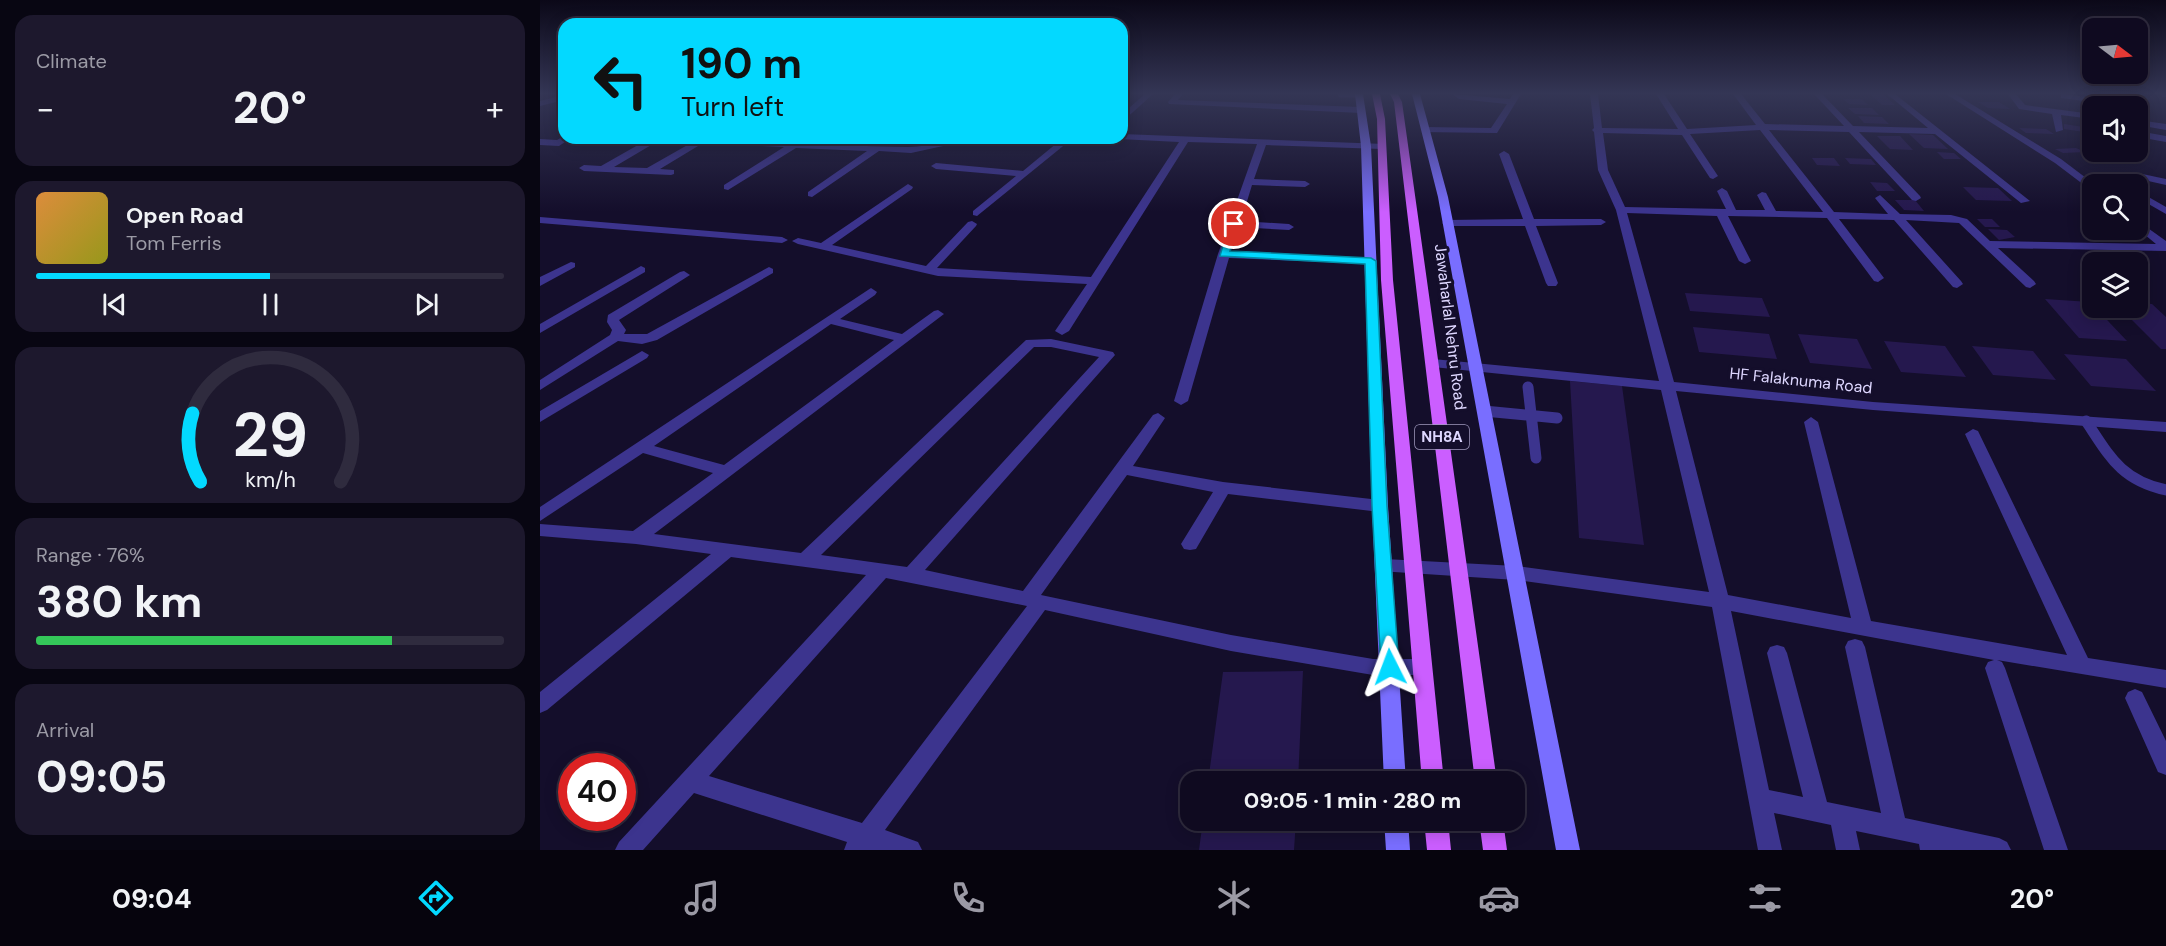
<!DOCTYPE html>
<meta charset="utf-8">
<style>
body{margin:0;font-family:"DM Sans",sans-serif;background:#1d182d;color:#f1f3f6;height:100vh;display:flex;flex-direction:column;font-size:22px;white-space:nowrap}
*{box-sizing:border-box;margin:0}
p{font-size:20px;color:#9b9aa5}
.icon{flex:none;width:33px;height:33px;fill:none;stroke:currentColor;stroke-width:2;stroke-linecap:round;stroke-linejoin:round}
.map{position:relative;flex:1;overflow:hidden}
.details{display:flex;flex-direction:column;gap:15px;padding:15px;background:#080612;width:540px}
.details>*{flex:none}
.banner{position:absolute;left:18px;top:18px;width:570px;height:126px;border-radius:18px;box-shadow:0 3px 15px #0003,0 0 0 2px #2f2b3e;background:#03d9ff;color:#111;overflow:hidden}
.needle{width:39px;rotate:106deg}
.controls{position:absolute;left:1542px;top:18px;display:grid;gap:12px}
.controls a{display:grid;place-items:center;width:66px;height:66px;border-radius:12px;background:#0f0a20;box-shadow:0 3px 15px #0003,0 0 0 2px #2f2b3e;font-size:30px}
.speed{position:absolute;left:18px;top:753px;display:flex;gap:12px;font-size:30px;font-weight:700;text-align:center}
.speed>*{display:grid;place-content:center;width:78px;height:78px;border-radius:50%;background:#0f0a20;box-shadow:0 3px 15px #0003,0 0 0 2px #2f2b3e;line-height:1}
.speed .limit{border:9px solid #d22;background:#fff;color:#111}
.pin{position:absolute;display:grid;place-items:center;width:51px;height:51px;color:#fff;margin:-26px;border:3px solid #fff;border-radius:50%;box-shadow:0 2px 6px #0007}
.me{position:absolute;width:66px;margin:-33px;rotate:357deg;stroke-linejoin:round;filter:drop-shadow(0 0 4px #0008)}
.turn{display:flex;align-items:center;gap:21px;height:126px;padding:0 24px;font-size:27px}
.turn .icon{width:78px;height:78px;stroke-width:2.5}
.turn b{display:block;font-size:42px;line-height:51px}
.big{font-size:45px;font-weight:700;line-height:1.1}
.details .widget{flex:1;display:flex;flex-direction:column;justify-content:center;gap:9px;min-width:0;padding:0 21px;border-radius:18px;background:#1d182d}
.details .dial{align-items:center;gap:0}
.dial svg{height:156px;overflow:visible;fill:none;stroke:#2f2b3e;stroke-width:7;stroke-linecap:round;text-anchor:middle}
.dial text{fill:#f1f3f6;stroke:none}
.song{display:flex;align-items:center;gap:18px}
.cover{width:72px;height:72px;border-radius:9px;background:linear-gradient(135deg,hsl(30 70% 55%),hsl(60 70% 35%))}
.played{height:6px;border-radius:3px;background:linear-gradient(90deg,#03d9ff 50%,#2f2b3e 50%)}
.keys{display:flex;justify-content:space-around;direction:ltr}
.heat{display:flex;justify-content:space-between;align-items:center;font-size:33px;direction:ltr}
.charge{height:9px;border-radius:4px;background:linear-gradient(90deg,#34c759 76%,#2f2b3e 0)}
.trip{position:absolute;left:640px;top:771px;width:345px;height:60px;border-radius:18px;background:#0f0a20;box-shadow:0 3px 15px #0003,0 0 0 2px #2f2b3e;font-weight:700;line-height:60px;text-align:center}
.menu{display:flex;height:96px;justify-content:space-around;align-items:center;background:#06040d;color:#9b9aa5}
.menu .icon{width:42px;height:42px}
.menu .active{color:#03d9ff}
.menu b{font-size:27px;color:#f1f3f6}
main{display:flex;flex:1;min-height:0}
.map>svg:first-child{display:block}
.building{fill:#25184e}
.lines{fill:none;stroke-linecap:round;stroke-linejoin:round}
.lane-far1{stroke:#3c348e;stroke-width:7}
.lane{stroke:#3c348e;stroke-width:11}
.street{fill:#3c348e;fill-rule:evenodd}
.secondary{fill:#796eff;fill-rule:evenodd}
.primary{fill:#cb5eff;fill-rule:evenodd}
.route{fill:#03d9ff;stroke:#028da6;stroke-width:1.5}
.labels{text-anchor:middle;stroke-width:6;stroke-linejoin:round;paint-order:stroke}
.shield{fill:#140e2b;stroke:#a19bbf;stroke-width:1.5}
.shield-label{font-size:15px;font-weight:bold;fill:#ded7ff}
.street-label{font-size:16px;fill:#ded7ff;stroke:#140e2b}
</style>
<main>
<section class="details">
<div class="widget"><p>Climate</p>
<div class="heat"><a>−</a><b class="big">20°</b><a>+</a></div>
</div>
<div class="widget">
<div class="song"><i class="cover"></i><div><b>Open Road</b><p>Tom Ferris</p></div></div>
<div class="played"></div>
<div class="keys"><svg class="icon" aria-label="previous" viewBox="0 0 24 24"><path d="M18 5L8 12l10 7zM5 5v14"/></svg><svg class="icon" aria-label="pause" viewBox="0 0 24 24"><path d="M8 5v14M16 5v14"/></svg><svg class="icon" aria-label="next" viewBox="0 0 24 24"><path d="M6 5l10 7-10 7zM19 5v14"/></svg></div>
</div>
<div class="widget dial"><svg viewBox="0 0 100 80">
<path d="M14 69A42 42 0 1 1 86 69"/>
<path d="M14 69A42 42 0 0 1 10 34" stroke="#03d9ff"/>
<text x="50" y="56" font-size="32" font-weight="700">29</text>
<text x="50" y="72" font-size="11">km/h</text>
</svg></div>
<div class="widget"><p>Range · 76%</p><b class="big">380 km</b><div class="charge"></div></div>
<div class="widget"><p>Arrival</p><b class="big">09:05</b></div>
</section>
<div class="map">
<svg width="1626" height="850" viewBox="0 0 1626 850">
<rect width="100%" height="100%" fill="#140e2b"/>
<path class="building" d="M 1330,94 L 1343,94 L 1355,105 L 1342,105 Z
M 1303,99 L 1322,99 L 1328,105 L 1309,104 Z
M 1580,99 L 1602,102 L 1605,111 L 1598,110 L 1598,106 L 1583,106 Z
M 1438,102 L 1459,102 L 1470,109 L 1448,108 Z
M 1308,108 L 1332,108 L 1339,115 L 1315,114 Z
M 1318,116 L 1342,117 L 1349,124 L 1324,123 Z
M 1524,124 L 1550,128 L 1551,133 L 1524,129 Z
M 1479,128 L 1506,129 L 1514,134 L 1486,133 Z
M 1369,134 L 1393,135 L 1408,149 L 1384,148 Z
M 1337,136 L 1360,136 L 1373,150 L 1350,149 Z
M 1536,148 L 1545,152 L 1523,153 L 1515,149 Z
M 1397,152 L 1414,153 L 1421,159 L 1404,159 Z
M 1272,158 L 1294,158 L 1300,166 L 1277,165 Z
M 1305,158 L 1331,159 L 1336,165 L 1310,164 Z
M 1330,182 L 1347,183 L 1355,191 L 1337,191 Z
M 1423,187 L 1458,188 L 1472,201 L 1436,200 Z
M 1355,200 L 1375,200 L 1384,211 L 1364,210 Z
M 1437,219 L 1452,219 L 1460,227 L 1445,227 Z
M 1448,229 L 1467,230 L 1475,237 L 1459,240 Z
M 1145,293 L 1222,298 L 1230,317 L 1150,311 Z
M 1505,299 L 1550,302 L 1587,341 L 1539,338 Z
M 1598,303 L 1612,304 L 1626,317 L 1626,349 L 1621,349 L 1580,308 L 1598,308 Z
M 1153,327 L 1229,334 L 1237,359 L 1159,352 Z
M 1258,334 L 1317,339 L 1332,369 L 1270,363 Z
M 1344,341 L 1405,346 L 1426,377 L 1361,372 Z
M 1432,346 L 1493,351 L 1516,380 L 1453,375 Z
M 1524,354 L 1586,359 L 1616,391 L 1551,386 Z
M 1030,381 L 1082,386 L 1104,545 L 1039,538 Z
M 763,671 L 758,782 L 668,782 L 683,672 Z
M 663,820 L 756,820 L 754,850 L 659,850 Z"/>
<g class="lines">
<path class="lane-far1" d="M 801,94 L 819,94"/>
<path class="lane" d="M 988,387 L 996,458
M 944,411 L 1017,418
M 1546,421 C 1570,457 1581,480 1626,490"/>
<path class="street" d="M 605,94 L 613,94 L 582,122 L 582,114 Z
M 635,94 L 643,94 L 638,100 L 821,107 L 825,110 L 821,113 L 629,104 L 628,102 Z
M 912,94 L 970,99 L 973,94 L 981,94 L 957,133 L 882,132 L 882,128 L 885,127 L 951,128 L 967,104 L 919,99 Z
M 1050,94 L 1058,94 L 1062,128 L 1138,129 L 1116,94 L 1124,94 L 1147,129 L 1216,125 L 1193,94 L 1201,94 L 1225,124 L 1304,126 L 1274,94 L 1282,94 L 1313,126 L 1388,128 L 1347,94 L 1355,94 L 1490,201 L 1481,203 L 1395,134 L 1319,132 L 1380,196 L 1381,198 L 1376,201 L 1372,200 L 1309,132 L 1229,130 L 1294,212 L 1348,214 L 1335,198 L 1340,195 L 1360,214 L 1411,215 L 1427,219 L 1450,241 L 1616,244 L 1598,229 L 1598,221 L 1626,241 L 1626,251 L 1458,248 L 1494,281 L 1496,284 L 1490,288 L 1486,287 L 1419,223 L 1366,220 L 1421,281 L 1423,284 L 1417,288 L 1413,287 L 1354,220 L 1299,219 L 1344,278 L 1338,282 L 1334,281 L 1287,218 L 1188,216 L 1211,261 L 1205,264 L 1199,261 L 1177,216 L 1087,213 L 1134,382 L 1333,402 L 1626,422 L 1626,432 L 1333,410 L 1136,391 L 1188,595 L 1311,618 L 1264,422 L 1271,417 L 1278,422 L 1331,621 L 1527,655 L 1425,434 L 1433,429 L 1438,431 L 1548,658 L 1626,670 L 1626,688 L 1457,660 L 1462,662 L 1465,668 L 1528,850 L 1504,850 L 1445,668 L 1448,662 L 1454,660 L 1191,611 L 1229,790 L 1263,797 L 1227,653 L 1230,647 L 1237,645 L 1244,647 L 1247,653 L 1287,802 L 1341,813 L 1305,647 L 1308,641 L 1315,639 L 1322,641 L 1325,647 L 1365,818 L 1459,838 L 1467,842 L 1471,850 L 1380,850 L 1379,844 L 1316,831 L 1320,850 L 1296,850 L 1291,825 L 1234,813 L 1242,850 L 1218,850 L 1172,607 L 976,580 L 839,571 L 836,566 L 839,561 L 845,559 L 976,566 L 1169,592 L 1121,390 L 893,367 L 886,363 L 893,359 L 1119,381 L 1076,210 L 1058,170 L 1054,132 L 1052,130 L 1054,128 ZM 1220,130 L 1283,212 L 1236,211 L 1226,193 L 1222,192 L 1217,195 L 1225,210 L 1196,210 L 1187,191 L 1182,188 L 1177,191 L 1186,209 L 1085,207 L 1068,170 L 1063,133 L 1142,135 L 1170,178 L 1173,179 L 1178,176 L 1150,134 Z
M 1406,94 L 1415,94 L 1521,159 L 1554,184 L 1552,191 L 1515,163 Z
M 1468,94 L 1476,94 L 1485,105 L 1552,114 L 1552,119 L 1521,115 L 1523,130 L 1516,132 L 1512,114 L 1479,109 Z
M 1524,94 L 1574,101 L 1578,103 L 1574,105 L 1521,98 L 1521,94 Z
M 1622,94 L 1626,94 L 1626,97 L 1622,97 Z
M 24,95 L 24,100 L 0,106 L 0,101 Z
M 1598,120 L 1626,124 L 1626,130 L 1598,125 Z
M 1598,131 L 1626,136 L 1626,142 L 1598,137 Z
M 582,134 L 845,144 L 845,148 L 842,149 L 726,145 L 714,179 L 765,181 L 770,184 L 765,187 L 712,185 L 701,221 L 749,224 L 754,227 L 749,230 L 698,227 L 691,251 L 831,258 L 837,261 L 831,264 L 689,258 L 648,401 L 641,405 L 634,401 L 678,254 L 717,144 L 648,142 L 529,331 L 522,335 L 515,331 L 547,284 L 398,276 L 258,244 L 252,241 L 258,238 L 281,243 L 368,184 L 373,187 L 372,189 L 292,245 L 386,266 L 428,222 L 432,221 L 437,224 L 436,226 L 397,268 L 551,277 L 639,142 L 579,139 L 582,138 Z
M 24,136 L 24,138 L 31,138 L 19,146 L 0,145 L 0,139 L 17,140 Z
M 97,138 C 187,138 279,146 368,147 C 392,147 416,138 440,138 L 371,153 L 339,151 L 272,197 L 268,196 L 268,192 L 327,151 L 256,148 L 188,190 L 184,189 L 184,185 L 244,147 L 163,143 L 120,169 L 134,170 L 134,174 L 131,175 L 44,171 L 39,168 L 44,165 L 61,166 L 105,141 ZM 118,141 L 151,143 L 107,168 L 74,167 Z
M 523,138 L 533,138 L 437,216 L 433,215 L 433,211 L 476,176 L 396,169 L 391,166 L 396,163 L 483,171 Z
M 964,151 L 969,154 L 994,219 L 1061,219 L 1066,222 L 1061,225 L 996,226 L 1018,283 L 1016,286 L 1008,286 L 1006,283 L 985,226 L 907,226 L 902,223 L 907,220 L 983,219 L 959,154 Z
M 1593,172 L 1626,179 L 1626,185 L 1595,178 L 1591,184 L 1581,184 L 1590,173 Z
M 1598,191 L 1626,207 L 1626,214 L 1598,198 Z
M 0,217 L 242,237 L 248,240 L 242,243 L 0,223 Z
M 31,262 L 35,263 L 35,267 L 0,286 L 0,277 Z
M 101,266 L 105,268 L 105,272 L 0,333 L 0,324 Z
M 229,267 L 233,269 L 233,273 L 117,340 L 102,344 L 78,341 L 0,390 L 0,380 L 70,335 L 72,330 L 67,322 L 68,315 L 140,272 L 144,271 L 150,275 L 79,320 L 86,330 L 84,334 L 107,334 Z
M 331,288 L 337,292 L 335,295 L 300,319 L 362,334 L 394,311 L 398,310 L 404,314 L 114,534 L 261,553 L 486,340 L 511,339 L 573,352 L 575,355 L 385,570 L 483,591 L 613,415 L 618,413 L 625,418 L 593,466 L 683,482 L 840,500 L 846,502 L 848,506 L 846,510 L 840,512 L 688,494 L 656,549 L 650,550 L 644,549 L 641,544 L 673,492 L 587,475 L 501,595 L 691,635 L 833,659 L 882,659 L 889,661 L 892,667 L 889,673 L 882,675 L 833,675 L 691,651 L 505,610 L 345,830 L 378,842 L 382,850 L 304,850 L 307,842 L 154,793 L 103,850 L 75,850 L 79,842 L 326,575 L 191,557 L 7,710 L 0,713 L 0,692 L 171,554 L 96,544 L 0,536 L 0,524 L 93,531 L 173,473 L 103,453 L 0,521 L 0,507 ZM 291,324 L 354,340 L 184,465 L 114,446 ZM 494,347 L 511,347 L 559,357 L 367,567 L 281,555 ZM 346,578 L 487,606 L 322,823 L 169,776 Z
M 102,351 L 109,355 L 107,358 L 0,422 L 0,411 Z
M 1595,689 L 1602,692 L 1626,741 L 1626,775 L 1618,772 L 1585,698 L 1588,692 Z"/>
<path class="secondary" d="M 815,94 L 823,94 L 831,146 L 848,506 L 866,782 L 844,782 L 832,506 L 821,146 Z
M 872,94 L 880,94 L 908,197 L 1040,850 L 1016,850 L 898,197 Z
M 844,820 L 868,820 L 870,850 L 846,850 Z"/>
<path class="primary" d="M 832,94 L 840,94 L 845,119 L 853,280 L 904,782 L 882,782 L 841,280 L 837,119 Z
M 850,94 L 858,94 L 862,102 L 957,782 L 935,782 L 854,102 Z
M 884,820 L 908,820 L 911,850 L 887,850 Z
M 939,820 L 963,820 L 967,850 L 943,850 Z"/>
</g>
<linearGradient id="sky" x2="0" y2="1"><stop stop-color="#0b0818"/><stop offset="0.44" stop-color="#343655"/><stop offset="1" stop-color="#343655" stop-opacity="0"/></linearGradient>
<rect width="1626" height="212" fill="url(#sky)"/>
<path class="route" d="M 694,221 L 699,224 L 690,251 L 831,258 L 836,261 L 847,506 L 859,667 L 856,672 L 850,675 L 843,672 L 841,667 L 832,506 L 825,264 L 680,256 L 689,224 Z"/>
<g class="labels">
<rect class="shield" x="875" y="425" width="54" height="24" rx="4.5"/>
<g class="shield-label">
<text x="902" y="442">NH8A</text>
</g>
<g class="street-label">
<text transform="translate(911 327) rotate(83)" y="6">Jawaharlal Nehru Road</text>
<text transform="translate(1261 380) rotate(6)" y="6">HF Falaknuma Road</text>
</g>
</g>
</svg>
<div class="controls">
<a><svg class="needle" viewBox="-14 -14 28 28"><path d="M0-13l5 13h-10z" fill="#e53935"/><path d="M0 13l5-13h-10z" fill="#9b9aa5"/></svg></a>
<a><svg class="icon" aria-label="sound" viewBox="0 0 24 24"><path d="M4 9h4l5-4v14l-5-4H4zM17 9q2 3 0 6"/></svg></a>
<a><svg class="icon" aria-label="search" viewBox="0 0 24 24"><circle cx="10" cy="10" r="6"/><path d="M15 15l6 6"/></svg></a>
<a><svg class="icon" aria-label="layers" viewBox="0 0 24 24"><path d="M12 4l9 5-9 5-9-5zM3 14l9 5 9-5"/></svg></a>
</div>
<div class="speed"><div class="limit">40</div></div>
<div class="pin" style="left:694px;top:224px;background:#d93025"><svg class="icon" aria-label="arrive" viewBox="0 0 24 24"><path d="M6 21V4h12l-3 4 3 4H6"/></svg></div>
<svg class="me" style="left:850px;top:667px" viewBox="-20 -20 40 40"><path d="M0-17L14 15 0 8-14 15z" fill="#03d9ff" stroke="#fff" stroke-width="4"/></svg>
<div class="trip">09:05 · 1 min · 280 m</div>
<div class="banner">
<div class="turn"><svg class="icon" aria-label="left" viewBox="0 0 24 24"><path d="M17 20v-9H6M10 6l-5 5 5 5"/></svg><div><b>190 m</b>Turn left</div></div>
</div>
</div>
</main>
<nav class="menu">
<b>09:04</b>
<svg class="icon active" aria-label="directions" viewBox="0 0 24 24"><path d="M12 3l9 9-9 9-9-9zM9 14v-3h6M13 9l2 2-2 2"/></svg>
<svg class="icon" aria-label="music" viewBox="0 0 24 24"><path d="M9 18V5l10-2v13"/><circle cx="6" cy="18" r="3"/><circle cx="16" cy="16" r="3"/></svg>
<svg class="icon" aria-label="phone" viewBox="0 0 24 24"><path d="M5 4h4l2 5-3 2q2 4 5 5l2-3 5 2v4C11 20 4 13 5 4z"/></svg>
<svg class="icon" aria-label="climate" viewBox="0 0 24 24"><path d="M12 3v18M4 7l16 10M4 17L20 7"/></svg>
<svg class="icon" aria-label="car" viewBox="0 0 24 24"><path d="M5 17H2v-5l4-1 3-4h7l3 4 3 1v5h-3M9 17h6M6 11h13"/><circle cx="7" cy="17" r="2"/><circle cx="17" cy="17" r="2"/></svg>
<svg class="icon" aria-label="filters" viewBox="0 0 24 24"><path d="M4 7h16M4 17h16"/><circle cx="9" cy="7" r="2"/><circle cx="15" cy="17" r="2"/></svg>
<b>20°</b>
</nav>
